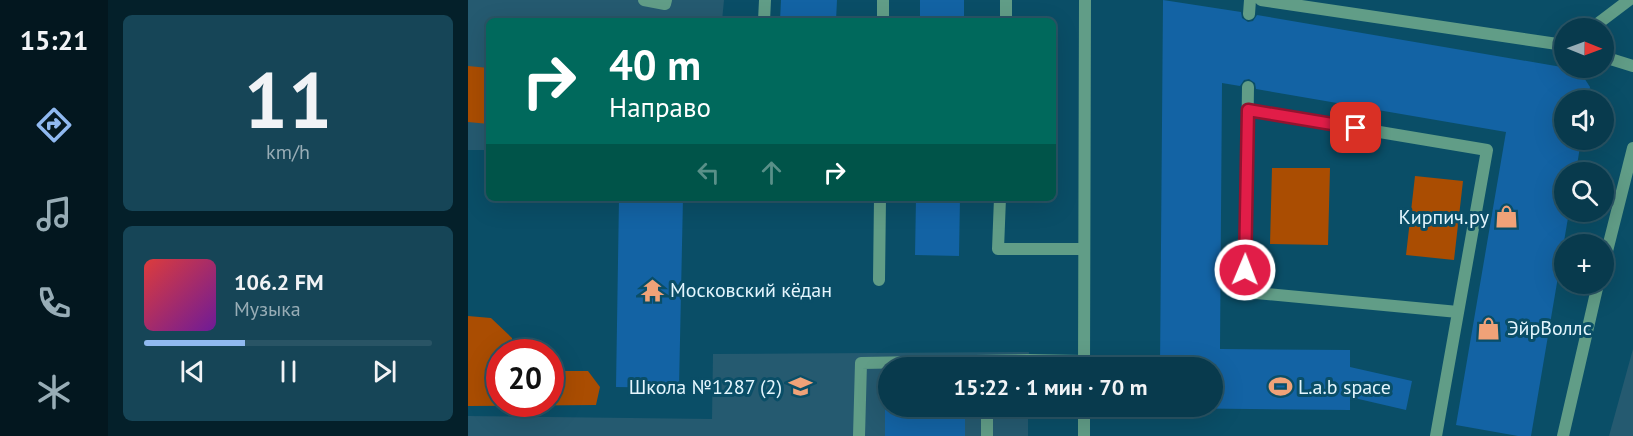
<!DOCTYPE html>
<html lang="ru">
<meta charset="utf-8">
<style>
body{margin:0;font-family:"PT Sans",sans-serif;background:#164557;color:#f1f3f6;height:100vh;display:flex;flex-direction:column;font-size:22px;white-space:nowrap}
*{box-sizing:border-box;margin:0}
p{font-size:20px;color:#98adb6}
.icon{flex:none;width:33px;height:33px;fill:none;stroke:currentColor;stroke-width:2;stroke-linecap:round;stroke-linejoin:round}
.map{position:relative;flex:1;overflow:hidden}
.sheet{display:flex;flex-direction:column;gap:15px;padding:15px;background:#04202a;width:360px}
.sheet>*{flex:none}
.guide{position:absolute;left:18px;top:18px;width:570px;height:183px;border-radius:9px;box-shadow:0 6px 24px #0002,0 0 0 2px #295465;background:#00695c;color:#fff;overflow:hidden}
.needle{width:39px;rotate:91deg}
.controls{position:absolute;left:1086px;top:18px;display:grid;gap:12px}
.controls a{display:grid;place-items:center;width:60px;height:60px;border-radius:50%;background:#083a4d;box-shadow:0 6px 24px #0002,0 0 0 2px #295465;font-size:30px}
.speed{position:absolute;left:18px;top:339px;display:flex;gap:12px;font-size:30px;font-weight:700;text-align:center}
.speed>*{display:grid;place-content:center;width:78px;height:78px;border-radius:50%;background:#083a4d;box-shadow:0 6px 24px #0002,0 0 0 2px #295465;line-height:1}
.speed .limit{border:9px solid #d22;background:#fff;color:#111}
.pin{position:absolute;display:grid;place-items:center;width:51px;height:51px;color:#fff;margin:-26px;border-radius:12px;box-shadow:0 3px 9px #0006}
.me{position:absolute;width:66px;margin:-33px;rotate:1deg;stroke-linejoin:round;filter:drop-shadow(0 0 4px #0008)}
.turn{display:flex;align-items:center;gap:21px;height:126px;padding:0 24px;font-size:27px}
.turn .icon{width:78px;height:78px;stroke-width:2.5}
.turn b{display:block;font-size:42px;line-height:51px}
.lanes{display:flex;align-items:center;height:57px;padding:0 24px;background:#0003;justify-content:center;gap:30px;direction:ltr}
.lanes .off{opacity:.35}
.sheet .widget{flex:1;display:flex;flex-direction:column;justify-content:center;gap:9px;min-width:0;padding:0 21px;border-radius:9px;background:#164557}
.sheet .dial{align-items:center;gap:0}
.dial b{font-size:78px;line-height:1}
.song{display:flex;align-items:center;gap:18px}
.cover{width:72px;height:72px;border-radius:9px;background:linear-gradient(135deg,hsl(0 70% 55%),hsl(280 70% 35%))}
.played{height:6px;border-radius:3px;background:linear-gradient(90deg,#90b9f0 35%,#295465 35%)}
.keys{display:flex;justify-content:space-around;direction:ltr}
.trip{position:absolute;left:410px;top:357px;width:345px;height:60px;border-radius:30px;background:#083a4d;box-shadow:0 6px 24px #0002,0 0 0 2px #295465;font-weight:700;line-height:60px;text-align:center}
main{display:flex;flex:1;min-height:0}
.tab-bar{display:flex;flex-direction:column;width:108px;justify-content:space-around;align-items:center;background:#03171f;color:#98adb6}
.tab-bar .icon{width:42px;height:42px}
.tab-bar .active{color:#90b9f0}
.tab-bar b{font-size:27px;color:#f1f3f6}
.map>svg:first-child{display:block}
.built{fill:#255a70}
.green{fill:#aa4d02}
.building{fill:#1363a4}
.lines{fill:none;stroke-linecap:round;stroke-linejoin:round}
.service{stroke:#619d87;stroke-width:12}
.minor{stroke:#619d87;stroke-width:12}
.route-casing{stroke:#92132f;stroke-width:15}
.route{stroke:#e11d48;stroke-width:10}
.labels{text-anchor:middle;stroke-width:6;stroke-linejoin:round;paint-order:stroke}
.poi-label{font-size:20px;fill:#e4f6fe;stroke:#0a4e67;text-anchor:start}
</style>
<main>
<nav class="tab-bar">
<b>15:21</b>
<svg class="icon active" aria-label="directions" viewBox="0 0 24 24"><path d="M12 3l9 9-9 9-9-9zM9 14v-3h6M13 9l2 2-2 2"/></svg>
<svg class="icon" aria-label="music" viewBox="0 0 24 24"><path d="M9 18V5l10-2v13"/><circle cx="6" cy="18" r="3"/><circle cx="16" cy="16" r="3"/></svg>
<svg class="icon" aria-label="phone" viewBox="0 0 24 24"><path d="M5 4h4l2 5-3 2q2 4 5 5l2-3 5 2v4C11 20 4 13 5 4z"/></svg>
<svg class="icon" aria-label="climate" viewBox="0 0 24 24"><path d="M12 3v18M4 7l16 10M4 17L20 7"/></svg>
</nav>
<section class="sheet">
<div class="widget dial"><b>11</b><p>km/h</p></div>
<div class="widget">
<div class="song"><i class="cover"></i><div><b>106.2 FM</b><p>Музыка</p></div></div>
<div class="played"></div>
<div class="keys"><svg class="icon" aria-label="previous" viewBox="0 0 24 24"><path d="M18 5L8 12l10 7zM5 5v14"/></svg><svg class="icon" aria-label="pause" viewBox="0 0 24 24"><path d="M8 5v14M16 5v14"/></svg><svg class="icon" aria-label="next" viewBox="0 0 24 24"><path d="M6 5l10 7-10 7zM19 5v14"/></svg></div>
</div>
</section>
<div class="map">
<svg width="1165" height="436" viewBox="0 0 1165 436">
<rect width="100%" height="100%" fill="#0a4e67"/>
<path class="built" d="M 0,0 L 256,0 L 254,21 L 21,21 L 21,150 L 0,150 Z
M 1165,349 L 1165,436 L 1141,436 Z
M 561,352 L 560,367 L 420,368 L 420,406 L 560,407 L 560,436 L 0,436 L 0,416 L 244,419 L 245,354 Z"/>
<path class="green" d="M 0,66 L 21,68 L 21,124 L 0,122 Z
M 804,168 L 862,168 L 860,245 L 802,244 Z
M 947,176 L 995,181 L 986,260 L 938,255 Z
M 0,316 L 23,318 L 44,338 L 46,352 L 32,352 L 32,404 L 82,404 L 83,371 L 120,371 L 132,387 L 128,405 L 0,406 Z"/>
<path class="building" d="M 313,0 L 369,0 L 368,21 L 312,21 Z
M 452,0 L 496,0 L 496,21 L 452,21 Z
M 695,0 L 773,12 L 774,18 L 780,22 L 785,21 L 789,15 L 1111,70 L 1122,87 L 1120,100 L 1096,100 L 1096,140 L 1113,140 L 1108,172 L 1096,172 L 1096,212 L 1101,212 L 1063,436 L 1050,436 L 988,425 L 1038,132 L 788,89 L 787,83 L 781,79 L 776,80 L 772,86 L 754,83 L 752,349 L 882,350 L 882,367 L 944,381 L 938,410 L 882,397 L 882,410 L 692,408 L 692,406 L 744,406 L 744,368 L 692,368 Z
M 151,198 L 215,198 L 211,388 L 148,387 Z
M 448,198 L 492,198 L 491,256 L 447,255 Z
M 417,406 L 497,406 L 497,436 L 417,436 Z"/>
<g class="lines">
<path class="service" d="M 176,0 L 197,4 L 198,0
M 793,0 L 1096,45
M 781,14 L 782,0
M 296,21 L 297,0
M 415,21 L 415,0
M 538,21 L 538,0
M 1124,28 L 1161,0
M 1136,57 L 1165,66
M 780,87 L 777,292 L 990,312
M 780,110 L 1019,150 L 968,436
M 532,198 L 530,249 L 616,249
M 1136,263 L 1165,148
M 411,280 L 412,198
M 391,436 L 393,363 L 560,360 L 616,361
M 519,436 L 519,406
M 1095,436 L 1130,284"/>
<path class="minor" d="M 616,368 L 617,0
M 616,436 L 616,406"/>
</g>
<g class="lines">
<defs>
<path id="route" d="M 777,270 L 780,110 L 888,128"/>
</defs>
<use href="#route" class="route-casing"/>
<use href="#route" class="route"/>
</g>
<defs>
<symbol id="shop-bare" viewBox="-9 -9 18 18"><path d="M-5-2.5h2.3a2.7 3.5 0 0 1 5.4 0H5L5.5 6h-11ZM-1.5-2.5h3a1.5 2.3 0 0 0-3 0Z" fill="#f0a278" stroke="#0a4e67" stroke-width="2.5" paint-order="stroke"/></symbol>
<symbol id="temple-bare" viewBox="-9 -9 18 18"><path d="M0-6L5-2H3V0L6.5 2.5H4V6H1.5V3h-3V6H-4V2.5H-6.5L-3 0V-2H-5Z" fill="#f0a278" stroke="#0a4e67" stroke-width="2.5" paint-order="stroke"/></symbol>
<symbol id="school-bare" viewBox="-9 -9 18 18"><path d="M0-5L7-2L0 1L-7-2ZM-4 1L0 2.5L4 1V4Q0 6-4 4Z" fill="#f0a278" stroke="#0a4e67" stroke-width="2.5" paint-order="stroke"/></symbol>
<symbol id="stadium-bare" viewBox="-9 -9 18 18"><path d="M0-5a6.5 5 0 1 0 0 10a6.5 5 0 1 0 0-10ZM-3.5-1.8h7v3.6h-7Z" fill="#f0a278" stroke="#0a4e67" stroke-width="2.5" paint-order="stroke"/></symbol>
</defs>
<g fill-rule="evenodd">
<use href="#shop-bare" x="1022" y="200" width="33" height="33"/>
<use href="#temple-bare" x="168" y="274" width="33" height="33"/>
<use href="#shop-bare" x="1004" y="312" width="33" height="33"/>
<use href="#school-bare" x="316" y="370" width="33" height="33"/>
<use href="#stadium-bare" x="796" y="370" width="33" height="33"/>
</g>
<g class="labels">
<g class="poi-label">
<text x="1021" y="224" text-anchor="end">Кирпич.ру</text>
<text x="202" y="297">Московский кёдан</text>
<text x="1039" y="335">ЭйрВоллс</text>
<text x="314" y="394" text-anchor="end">Школа №1287 (2)</text>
<text x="830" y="394">L.a.b space</text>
</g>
</g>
</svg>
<div class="controls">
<a><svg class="needle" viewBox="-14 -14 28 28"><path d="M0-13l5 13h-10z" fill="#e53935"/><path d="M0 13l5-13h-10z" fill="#98adb6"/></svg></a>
<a><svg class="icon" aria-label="sound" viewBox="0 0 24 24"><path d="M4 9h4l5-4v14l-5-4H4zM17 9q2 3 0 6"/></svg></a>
<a><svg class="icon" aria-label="search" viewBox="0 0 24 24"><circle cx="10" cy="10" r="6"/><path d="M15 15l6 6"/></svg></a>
<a>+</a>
</div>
<div class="speed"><div class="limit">20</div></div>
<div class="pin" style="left:888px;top:128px;background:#d93025"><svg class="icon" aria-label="arrive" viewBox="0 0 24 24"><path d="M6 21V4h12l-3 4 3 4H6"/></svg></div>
<svg class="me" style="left:777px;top:270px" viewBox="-20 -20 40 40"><circle r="17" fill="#e11d48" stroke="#fff" stroke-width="3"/><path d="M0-11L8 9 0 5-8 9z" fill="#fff"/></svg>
<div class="trip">15:22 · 1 мин · 70 m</div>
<div class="guide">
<div class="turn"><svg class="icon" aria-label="right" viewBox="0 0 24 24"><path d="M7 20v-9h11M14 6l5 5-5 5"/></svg><div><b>40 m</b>Направо</div></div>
<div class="lanes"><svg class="icon off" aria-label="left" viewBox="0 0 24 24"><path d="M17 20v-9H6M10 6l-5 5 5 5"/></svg><svg class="icon off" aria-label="ahead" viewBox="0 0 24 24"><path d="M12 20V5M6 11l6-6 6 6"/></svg><svg class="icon" aria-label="right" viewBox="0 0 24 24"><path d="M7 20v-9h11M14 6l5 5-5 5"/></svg></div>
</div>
</div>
</main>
